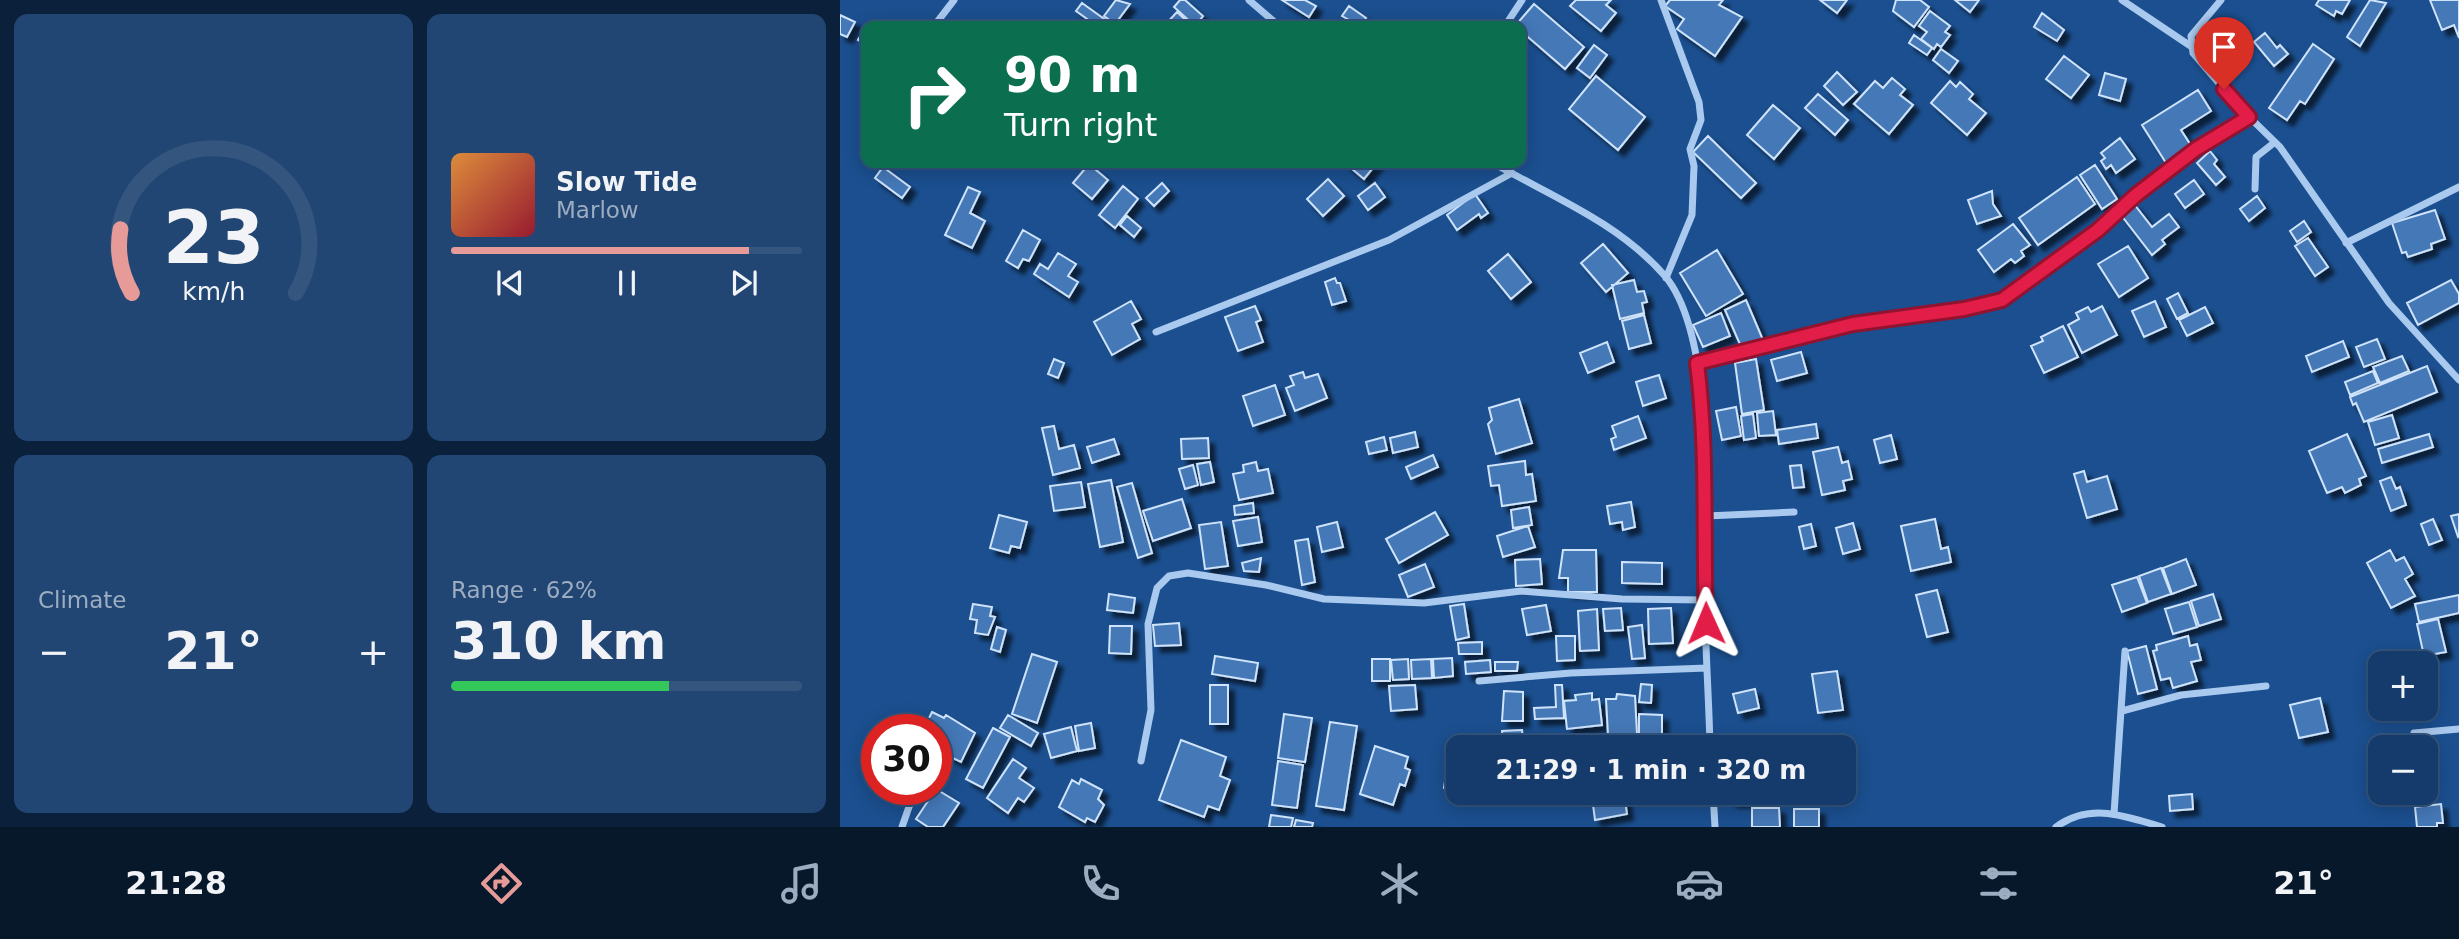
<!DOCTYPE html>
<meta charset="utf-8">
<style>
body{margin:0;font-family:"DejaVu Sans",sans-serif;background:#214673;color:#f1f3f6;height:100vh;display:flex;flex-direction:column;font-size:26px;white-space:nowrap}
*{box-sizing:border-box;margin:0}
p{font-size:23px;color:#9dadc1}
.icon{flex:none;width:38px;height:38px;fill:none;stroke:currentColor;stroke-width:2;stroke-linecap:round;stroke-linejoin:round}
.map{position:relative;flex:1;overflow:hidden}
.panel{display:flex;flex-direction:column;gap:14px;padding:14px;background:#0b203b;width:840px}
.panel>*{flex:none}
.guide{position:absolute;left:21px;top:21px;width:665px;height:147px;border-radius:14px;box-shadow:0 4px 18px #0003,0 0 0 2px #33557e;background:#0b6e4f;color:#fff;overflow:hidden}
.controls{position:absolute;left:1528px;top:651px;display:grid;gap:14px}
.controls a{display:grid;place-items:center;width:70px;height:70px;border-radius:14px;background:#143b6b;box-shadow:0 4px 18px #0003,0 0 0 2px #33557e;font-size:35px}
.speed{position:absolute;left:21px;top:714px;display:flex;gap:14px;font-size:35px;font-weight:700;text-align:center}
.speed>*{display:grid;place-content:center;width:91px;height:91px;border-radius:50%;background:#143b6b;box-shadow:0 4px 18px #0003,0 0 0 2px #33557e;line-height:1}
.speed .limit{border:10px solid #d22;background:#fff;color:#111}
.pin{position:absolute;display:grid;place-items:center;width:60px;height:60px;color:#fff;margin:-72px -30px;border-radius:50% 50% 50% 0;rotate:-45deg;box-shadow:0 0 7px #0007}
.pin .icon{rotate:45deg}
.me{position:absolute;width:77px;margin:-38px;rotate:359deg;stroke-linejoin:round;filter:drop-shadow(0 0 5px #0008)}
.turn{display:flex;align-items:center;gap:24px;height:147px;padding:0 28px;font-size:32px}
.turn .icon{width:91px;height:91px;stroke-width:2.5}
.turn b{display:block;font-size:49px;line-height:60px}
.big{font-size:52px;font-weight:600;line-height:1.1}
.panel .widget{flex:1;display:flex;flex-direction:column;justify-content:center;gap:10px;min-width:0;padding:0 24px;border-radius:14px;background:#214673}
.panel .dial{align-items:center;gap:0}
.dial svg{height:182px;overflow:visible;fill:none;stroke:#33557e;stroke-width:7;stroke-linecap:round;text-anchor:middle}
.dial text{fill:#f1f3f6;stroke:none}
.song{display:flex;align-items:center;gap:21px}
.cover{width:84px;height:84px;border-radius:10px;background:linear-gradient(135deg,hsl(30 70% 55%),hsl(350 70% 35%))}
.played{height:7px;border-radius:4px;background:linear-gradient(90deg,#e69b98 85%,#33557e 85%)}
.keys{display:flex;justify-content:space-around;direction:ltr}
.heat{display:flex;justify-content:space-between;align-items:center;font-size:38px;direction:ltr}
.charge{height:10px;border-radius:5px;background:linear-gradient(90deg,#34c759 62%,#33557e 0)}
.panel .tiles{flex:1;display:grid;gap:14px;grid-template-columns:repeat(2,1fr)}
.trip{position:absolute;left:606px;top:735px;width:410px;height:70px;border-radius:14px;background:#143b6b;box-shadow:0 4px 18px #0003,0 0 0 2px #33557e;font-weight:600;line-height:70px;text-align:center}
.menu{display:flex;height:112px;justify-content:space-around;align-items:center;background:#08182b;color:#9dadc1}
.menu .icon{width:49px;height:49px}
.menu .selected{color:#e69b98}
.menu b{font-size:32px;color:#f1f3f6}
main{display:flex;flex:1;min-height:0}
.map>svg:first-child{display:block}
.building{fill:#4478b7;stroke:#cfe3fa;stroke-width:2;filter:url(#shadow)}
.lines{fill:none;stroke-linecap:round;stroke-linejoin:round}
.street{stroke:#a9c9ee;stroke-width:7}
.route-casing{stroke:#92132f;stroke-width:18}
.route{stroke:#e11d48;stroke-width:12}
</style>
<main>
<section class="panel">
<div class="tiles">
<div class="widget dial"><svg viewBox="0 0 100 80">
<path d="M14 69A42 42 0 1 1 86 69"/>
<path d="M14 69A42 42 0 0 1 9 41" stroke="#e69b98"/>
<text x="50" y="56" font-size="32" font-weight="700">23</text>
<text x="50" y="72" font-size="11">km/h</text>
</svg></div>
<div class="widget">
<div class="song"><i class="cover"></i><div><b>Slow Tide</b><p>Marlow</p></div></div>
<div class="played"></div>
<div class="keys"><svg class="icon" aria-label="previous" viewBox="0 0 24 24"><path d="M18 5L8 12l10 7zM5 5v14"/></svg><svg class="icon" aria-label="pause" viewBox="0 0 24 24"><path d="M8 5v14M16 5v14"/></svg><svg class="icon" aria-label="next" viewBox="0 0 24 24"><path d="M6 5l10 7-10 7zM19 5v14"/></svg></div>
</div>
<div class="widget"><p>Climate</p>
<div class="heat"><a>−</a><b class="big">21°</b><a>+</a></div>
</div>
<div class="widget"><p>Range · 62%</p><b class="big">310 km</b><div class="charge"></div></div>
</div>
</section>
<div class="map">
<svg width="1619" height="827" viewBox="0 0 1619 827">
<defs>
<filter id="shadow"><feDropShadow dx="6" dy="6" stdDeviation="2" flood-color="#0009"/></filter>
</defs>
<rect width="100%" height="100%" fill="#1b4f8f"/>
<path class="building" d="M 276,0 L 290,4 L 275,24 L 264,16 Z
M 340,0 L 345,0 L 363,16 L 355,26 L 334,7 Z
M 442,0 L 465,0 L 476,6 L 469,17 Z
M 736,0 L 771,0 L 766,5 L 776,13 L 761,31 L 730,6 Z
M 830,0 L 883,0 L 879,5 L 902,17 L 875,56 L 837,29 L 844,19 L 825,6 Z
M 980,0 L 1007,0 L 997,13 Z
M 1056,0 L 1080,0 L 1089,7 L 1074,27 L 1053,11 Z
M 1115,0 L 1139,0 L 1130,12 Z
M 1479,0 L 1478,0 L 1510,0 L 1502,14 L 1496,11 L 1494,16 L 1476,5 Z
M 1530,0 L 1546,3 L 1520,46 L 1507,37 Z
M 1590,0 L 1619,0 L 1619,38 L 1614,25 L 1602,30 Z
M 242,3 L 274,26 L 257,26 L 236,11 Z
M 694,4 L 744,47 L 725,69 L 681,31 L 681,26 L 675,26 Z
M 509,6 L 526,18 L 520,26 L 502,16 Z
M 1090,11 L 1110,26 L 1105,32 L 1110,35 L 1101,47 L 1097,44 L 1094,49 L 1081,39 L 1087,32 L 1079,26 Z
M 337,12 L 352,26 L 324,26 Z
M 1202,13 L 1224,30 L 1217,41 L 1194,27 Z
M 0,15 L 15,22 L 7,37 L 0,34 Z
M 27,25 L 29,26 L 26,26 L 26,45 L 18,40 Z
M 1425,33 L 1437,48 L 1440,45 L 1448,54 L 1434,66 L 1414,42 Z
M 1074,35 L 1092,48 L 1087,55 L 1069,43 Z
M 1473,44 L 1494,59 L 1465,104 L 1460,101 L 1447,120 L 1429,108 Z
M 754,45 L 767,55 L 750,78 L 737,68 Z
M 1101,49 L 1118,61 L 1109,73 L 1093,60 Z
M 1224,56 L 1249,75 L 1231,98 L 1206,79 Z
M 997,72 L 1017,92 L 1003,105 L 984,86 Z
M 1265,73 L 1286,79 L 1280,101 L 1259,95 Z
M 756,76 L 805,117 L 778,150 L 729,109 Z
M 1052,78 L 1065,89 L 1060,95 L 1073,105 L 1049,134 L 1014,104 L 1035,81 L 1043,88 Z
M 1110,81 L 1116,87 L 1120,82 L 1133,94 L 1129,99 L 1146,113 L 1127,135 L 1091,103 Z
M 1358,90 L 1371,111 L 1341,130 L 1352,147 L 1326,163 L 1302,125 Z
M 978,94 L 1008,120 L 995,135 L 965,108 Z
M 933,105 L 960,128 L 934,159 L 907,135 Z
M 868,136 L 916,183 L 901,198 L 853,152 Z
M 1280,138 L 1295,159 L 1276,173 L 1271,165 L 1266,169 L 1261,161 L 1265,158 L 1261,153 Z
M 1370,151 L 1377,160 L 1374,164 L 1385,177 L 1376,185 L 1357,163 Z
M 505,163 L 537,163 L 524,179 Z
M 249,164 L 268,180 L 252,199 L 233,183 Z
M 1255,165 L 1277,199 L 1262,209 L 1240,175 Z
M 43,167 L 70,187 L 62,198 L 35,178 Z
M 1237,177 L 1255,204 L 1198,245 L 1179,218 Z
M 488,179 L 504,196 L 483,216 L 467,199 Z
M 1354,180 L 1364,194 L 1345,208 L 1335,194 Z
M 322,183 L 329,191 L 314,206 L 306,198 Z
M 535,183 L 545,197 L 528,210 L 518,196 Z
M 283,186 L 298,199 L 275,228 L 259,215 Z
M 128,187 L 140,192 L 130,213 L 145,221 L 132,248 L 105,235 Z
M 1152,191 L 1153,204 L 1161,216 L 1137,224 L 1128,200 Z
M 635,194 L 648,213 L 641,218 L 639,214 L 617,230 L 607,215 Z
M 1417,196 L 1425,208 L 1409,221 L 1400,209 Z
M 1294,204 L 1312,227 L 1329,214 L 1339,227 L 1322,240 L 1325,244 L 1312,255 L 1281,215 Z
M 1595,210 L 1605,239 L 1591,244 L 1592,249 L 1568,257 L 1566,252 L 1562,253 L 1552,223 Z
M 287,216 L 301,228 L 294,237 L 280,225 Z
M 1464,221 L 1471,232 L 1457,242 L 1450,231 Z
M 1173,224 L 1190,245 L 1181,251 L 1184,256 L 1175,263 L 1171,259 L 1154,272 L 1138,250 Z
M 183,230 L 200,240 L 189,261 L 183,259 L 178,268 L 166,261 Z
M 1468,238 L 1488,267 L 1475,276 L 1455,246 Z
M 763,244 L 788,273 L 766,292 L 741,263 Z
M 1288,246 L 1308,278 L 1279,297 L 1258,264 Z
M 877,250 L 903,294 L 866,316 L 840,273 Z
M 218,253 L 236,264 L 228,276 L 238,282 L 229,297 L 194,274 L 200,264 L 208,269 Z
M 668,254 L 691,282 L 671,299 L 648,271 Z
M 495,278 L 497,283 L 500,283 L 506,301 L 492,305 L 485,282 Z
M 794,280 L 797,292 L 804,291 L 807,302 L 802,303 L 804,313 L 780,319 L 772,285 Z
M 1611,280 L 1619,294 L 1619,303 L 1578,325 L 1567,303 Z
M 1338,293 L 1348,313 L 1337,319 L 1327,299 Z
M 906,300 L 923,340 L 902,349 L 885,310 Z
M 291,301 L 301,319 L 292,324 L 300,339 L 272,355 L 254,322 Z
M 1315,301 L 1326,327 L 1304,337 L 1292,311 Z
M 415,306 L 421,320 L 416,322 L 423,342 L 398,351 L 385,317 Z
M 1262,306 L 1277,335 L 1242,353 L 1228,325 L 1239,319 L 1236,313 L 1248,307 L 1251,312 Z
M 1365,307 L 1373,323 L 1347,336 L 1339,320 Z
M 881,313 L 890,336 L 863,347 L 853,325 Z
M 804,315 L 811,343 L 789,349 L 782,321 Z
M 1223,326 L 1238,357 L 1204,373 L 1191,346 L 1203,341 L 1201,337 Z
M 1537,339 L 1545,359 L 1524,367 L 1516,347 Z
M 1503,341 L 1509,357 L 1472,372 L 1466,356 Z
M 767,342 L 774,362 L 748,373 L 740,353 Z
M 961,352 L 967,373 L 937,381 L 931,360 Z
M 1562,356 L 1569,371 L 1540,383 L 1533,367 Z
M 214,359 L 224,363 L 218,378 L 208,374 Z
M 916,359 L 924,410 L 902,414 L 895,363 Z
M 1587,366 L 1597,392 L 1524,422 L 1516,403 L 1513,405 L 1510,397 Z
M 1533,371 L 1538,383 L 1510,395 L 1505,382 Z
M 463,372 L 465,378 L 478,374 L 487,398 L 455,411 L 446,388 L 454,385 L 450,376 Z
M 819,375 L 826,398 L 803,406 L 796,382 Z
M 435,385 L 445,415 L 413,426 L 403,396 Z
M 679,399 L 692,443 L 656,454 L 648,424 L 652,420 L 649,408 Z
M 896,407 L 901,436 L 882,440 L 876,411 Z
M 933,411 L 936,435 L 919,436 L 917,413 Z
M 913,414 L 916,438 L 904,440 L 901,416 Z
M 1552,415 L 1559,438 L 1535,445 L 1528,422 Z
M 798,416 L 806,438 L 774,450 L 771,439 L 776,437 L 772,426 Z
M 976,424 L 978,438 L 939,444 L 937,430 Z
M 214,426 L 219,449 L 234,445 L 240,468 L 213,475 L 202,428 Z
M 575,432 L 578,447 L 553,453 L 550,438 Z
M 1507,434 L 1526,476 L 1519,479 L 1521,485 L 1505,493 L 1502,487 L 1487,493 L 1469,451 Z
M 1589,434 L 1593,447 L 1542,463 L 1538,449 Z
M 1051,435 L 1057,459 L 1040,463 L 1034,440 Z
M 544,437 L 547,450 L 529,454 L 526,442 Z
M 368,438 L 369,458 L 342,459 L 341,439 Z
M 274,439 L 279,454 L 252,463 L 247,447 Z
M 998,447 L 1002,463 L 1008,461 L 1012,479 L 1003,481 L 1005,490 L 982,495 L 973,452 Z
M 593,455 L 598,467 L 571,479 L 566,467 Z
M 685,461 L 686,475 L 692,474 L 696,501 L 662,506 L 659,485 L 651,486 L 648,466 Z
M 370,462 L 374,482 L 361,485 L 357,464 Z
M 416,462 L 418,471 L 428,469 L 433,493 L 399,500 L 393,474 L 404,472 L 403,465 Z
M 353,465 L 358,485 L 345,489 L 339,469 Z
M 961,465 L 964,487 L 953,488 L 950,466 Z
M 1244,471 L 1247,482 L 1267,476 L 1277,509 L 1247,518 L 1234,474 Z
M 1551,477 L 1556,489 L 1560,487 L 1566,505 L 1551,511 L 1540,481 Z
M 271,480 L 283,542 L 260,547 L 248,484 Z
M 241,482 L 245,507 L 214,511 L 210,486 Z
M 292,483 L 312,553 L 298,558 L 277,487 Z
M 342,499 L 351,528 L 313,541 L 303,511 Z
M 791,502 L 795,527 L 783,530 L 782,522 L 770,524 L 767,506 Z
M 413,503 L 414,513 L 395,515 L 394,506 Z
M 689,507 L 692,525 L 673,528 L 671,510 Z
M 595,512 L 608,535 L 559,563 L 546,539 Z
M 1619,514 L 1619,536 L 1618,537 L 1611,516 Z
M 159,515 L 187,522 L 180,548 L 171,546 L 169,553 L 150,548 Z
M 418,517 L 422,542 L 398,546 L 393,521 Z
M 1095,519 L 1101,549 L 1108,547 L 1111,562 L 1071,571 L 1061,526 Z
M 1593,519 L 1602,540 L 1589,545 L 1581,524 Z
M 381,522 L 388,566 L 365,569 L 359,525 Z
M 497,522 L 503,547 L 482,552 L 477,527 Z
M 1013,523 L 1020,549 L 1003,554 L 996,528 Z
M 971,524 L 976,546 L 964,549 L 959,527 Z
M 688,526 L 695,547 L 663,557 L 657,536 Z
M 468,539 L 475,582 L 462,585 L 455,541 Z
M 723,550 L 756,550 L 757,592 L 728,592 L 728,578 L 719,578 Z
M 1550,550 L 1556,561 L 1564,557 L 1573,574 L 1565,579 L 1575,596 L 1551,608 L 1527,563 Z
M 421,558 L 419,572 L 404,571 L 402,563 Z
M 700,559 L 702,584 L 676,586 L 675,560 Z
M 1346,559 L 1356,585 L 1332,594 L 1323,568 Z
M 782,562 L 822,563 L 822,584 L 782,583 Z
M 585,564 L 594,587 L 568,597 L 559,575 Z
M 1321,568 L 1331,594 L 1308,602 L 1299,576 Z
M 1297,577 L 1307,603 L 1282,612 L 1272,585 Z
M 1097,590 L 1108,632 L 1087,637 L 1076,595 Z
M 269,594 L 295,598 L 293,613 L 267,610 Z
M 1373,594 L 1381,619 L 1359,626 L 1351,601 Z
M 1619,595 L 1619,613 L 1579,622 L 1575,604 Z
M 1349,602 L 1357,627 L 1333,634 L 1325,609 Z
M 133,604 L 152,607 L 150,616 L 155,617 L 148,635 L 135,633 L 137,620 L 130,619 Z
M 624,604 L 629,637 L 616,640 L 610,606 Z
M 706,605 L 711,631 L 687,635 L 682,609 Z
M 781,608 L 783,630 L 765,631 L 763,609 Z
M 831,608 L 833,643 L 809,644 L 808,609 Z
M 757,609 L 759,650 L 740,651 L 738,611 Z
M 1598,619 L 1606,652 L 1584,656 L 1577,624 Z
M 339,623 L 341,645 L 315,646 L 313,625 Z
M 802,625 L 805,658 L 792,659 L 788,627 Z
M 270,626 L 292,626 L 291,654 L 269,653 Z
M 157,627 L 166,630 L 160,652 L 151,649 Z
M 716,636 L 735,636 L 735,660 L 717,661 Z
M 1348,636 L 1350,646 L 1357,644 L 1361,660 L 1351,662 L 1357,681 L 1333,688 L 1330,678 L 1321,680 L 1313,651 L 1317,650 L 1316,645 Z
M 642,642 L 642,654 L 619,654 L 618,643 Z
M 1306,646 L 1317,689 L 1298,694 L 1287,651 Z
M 192,654 L 217,662 L 197,723 L 172,714 Z
M 375,656 L 418,663 L 415,681 L 372,674 Z
M 612,658 L 613,676 L 594,678 L 593,659 Z
M 532,659 L 550,659 L 550,681 L 532,681 Z
M 568,659 L 569,679 L 553,680 L 551,660 Z
M 591,659 L 592,678 L 572,679 L 571,660 Z
M 650,660 L 651,672 L 626,674 L 625,662 Z
M 655,662 L 678,662 L 677,671 L 655,671 Z
M 997,671 L 1003,710 L 978,713 L 972,674 Z
M 801,684 L 812,685 L 811,703 L 799,702 Z
M 370,685 L 388,685 L 388,724 L 370,724 Z
M 575,685 L 577,709 L 551,711 L 549,686 Z
M 715,685 L 722,685 L 724,718 L 695,719 L 694,708 L 716,707 Z
M 915,689 L 919,708 L 898,713 L 893,694 Z
M 664,691 L 683,692 L 683,721 L 662,721 Z
M 752,693 L 752,700 L 759,699 L 762,725 L 727,729 L 724,701 L 736,700 L 735,695 Z
M 777,694 L 795,696 L 797,734 L 768,735 L 766,699 L 776,699 Z
M 1480,698 L 1488,732 L 1459,738 L 1450,705 Z
M 92,712 L 104,718 L 106,715 L 135,733 L 121,762 L 96,750 L 96,730 L 83,730 Z
M 444,714 L 472,718 L 465,762 L 438,758 Z
M 799,714 L 822,715 L 822,738 L 799,737 Z
M 168,715 L 198,733 L 191,746 L 160,728 Z
M 490,722 L 517,726 L 504,810 L 476,806 Z
M 251,723 L 255,748 L 239,751 L 235,726 Z
M 231,727 L 237,751 L 211,758 L 204,734 Z
M 153,728 L 170,737 L 143,788 L 126,779 Z
M 682,730 L 683,739 L 663,740 L 662,731 Z
M 975,734 L 975,740 L 998,739 L 998,747 L 945,747 L 945,735 Z
M 341,740 L 386,757 L 380,776 L 390,780 L 379,810 L 368,806 L 364,817 L 319,800 Z
M 535,746 L 568,757 L 565,768 L 570,770 L 565,786 L 560,784 L 553,805 L 520,794 Z
M 610,749 L 618,750 L 618,790 L 604,788 Z
M 173,759 L 186,768 L 179,778 L 194,788 L 184,802 L 178,798 L 168,813 L 147,798 Z
M 438,761 L 463,765 L 457,808 L 432,805 Z
M 241,779 L 262,790 L 258,799 L 264,805 L 255,822 L 247,818 L 245,822 L 219,807 L 232,780 L 239,784 Z
M 96,789 L 119,803 L 103,827 L 88,827 L 76,819 Z
M 747,793 L 784,793 L 787,814 L 755,820 L 752,797 L 747,798 Z
M 891,793 L 916,793 L 916,801 L 891,801 Z
M 1352,794 L 1353,809 L 1330,811 L 1329,796 Z
M 1601,804 L 1603,823 L 1597,823 L 1597,827 L 1577,827 L 1575,807 Z
M 912,808 L 939,808 L 940,827 L 912,827 Z
M 954,809 L 979,809 L 979,827 L 954,827 Z
M 431,815 L 453,818 L 451,827 L 429,827 Z
M 456,820 L 473,823 L 472,827 L 454,827 Z"/>
<g class="lines">
<path class="street" d="M 409,0 L 439,26
M 821,0 L 859,102 L 861,120 L 850,149 L 854,166 L 852,215 L 826,278
M 1282,0 L 1352,47
M 1381,0 L 1351,36 L 1353,53 L 1400,108 L 1440,147 L 1549,303 L 1619,380
M 94,26 L 114,0
M 665,26 L 682,0
M 653,163 C 713,197 779,223 825,276 C 877,338 865,519 865,599 C 865,648 869,698 870,747
M 1415,189 L 1416,157 L 1435,142
M 1506,243 L 1619,187
M 316,332 L 549,240 L 672,173
M 857,363 L 1013,324 L 1124,309 L 1162,300 L 1258,230 L 1296,195 L 1356,149 L 1409,117
M 866,516 L 954,512
M 639,681 L 731,673 L 867,668
M 1282,711 L 1341,695 L 1426,686
M 1574,733 L 1619,729
M 301,761 L 311,710 L 308,624 L 317,588 L 329,576 L 348,573 L 426,585 L 484,599 L 584,603 L 681,591 L 782,599 L 865,600
M 96,780 L 97,780
M 873,793 L 875,827
M 1274,814 L 1285,651
M 62,827 L 70,804 L 87,789
M 1216,827 C 1250,802 1285,816 1322,827"/>
</g>
<g class="lines">
<defs>
<path id="route" d="M 866,623 C 863,536 868,450 857,363 L 1013,324 L 1124,309 L 1162,300 L 1258,230 L 1296,195 L 1356,149 L 1409,117 L 1384,89"/>
</defs>
<use href="#route" class="route-casing"/>
<use href="#route" class="route"/>
</g>
</svg>
<div class="controls">
<a>+</a>
<a>−</a>
</div>
<div class="speed"><div class="limit">30</div></div>
<div class="pin" style="left:1384px;top:89px;background:#d93025"><svg class="icon" aria-label="arrive" viewBox="0 0 24 24"><path d="M6 21V4h12l-3 4 3 4H6"/></svg></div>
<svg class="me" style="left:866px;top:623px" viewBox="-20 -20 40 40"><path d="M0-17L14 15 0 8-14 15z" fill="#e11d48" stroke="#fff" stroke-width="4"/></svg>
<div class="trip">21:29 · 1 min · 320 m</div>
<div class="guide">
<div class="turn"><svg class="icon" aria-label="right" viewBox="0 0 24 24"><path d="M7 20v-9h11M14 6l5 5-5 5"/></svg><div><b>90 m</b>Turn right</div></div>
</div>
</div>
</main>
<nav class="menu">
<b>21:28</b>
<svg class="icon selected" aria-label="directions" viewBox="0 0 24 24"><path d="M12 3l9 9-9 9-9-9zM9 14v-3h6M13 9l2 2-2 2"/></svg>
<svg class="icon" aria-label="music" viewBox="0 0 24 24"><path d="M9 18V5l10-2v13"/><circle cx="6" cy="18" r="3"/><circle cx="16" cy="16" r="3"/></svg>
<svg class="icon" aria-label="phone" viewBox="0 0 24 24"><path d="M5 4h4l2 5-3 2q2 4 5 5l2-3 5 2v4C11 20 4 13 5 4z"/></svg>
<svg class="icon" aria-label="climate" viewBox="0 0 24 24"><path d="M12 3v18M4 7l16 10M4 17L20 7"/></svg>
<svg class="icon" aria-label="car" viewBox="0 0 24 24"><path d="M5 17H2v-5l4-1 3-4h7l3 4 3 1v5h-3M9 17h6M6 11h13"/><circle cx="7" cy="17" r="2"/><circle cx="17" cy="17" r="2"/></svg>
<svg class="icon" aria-label="filters" viewBox="0 0 24 24"><path d="M4 7h16M4 17h16"/><circle cx="9" cy="7" r="2"/><circle cx="15" cy="17" r="2"/></svg>
<b>21°</b>
</nav>
